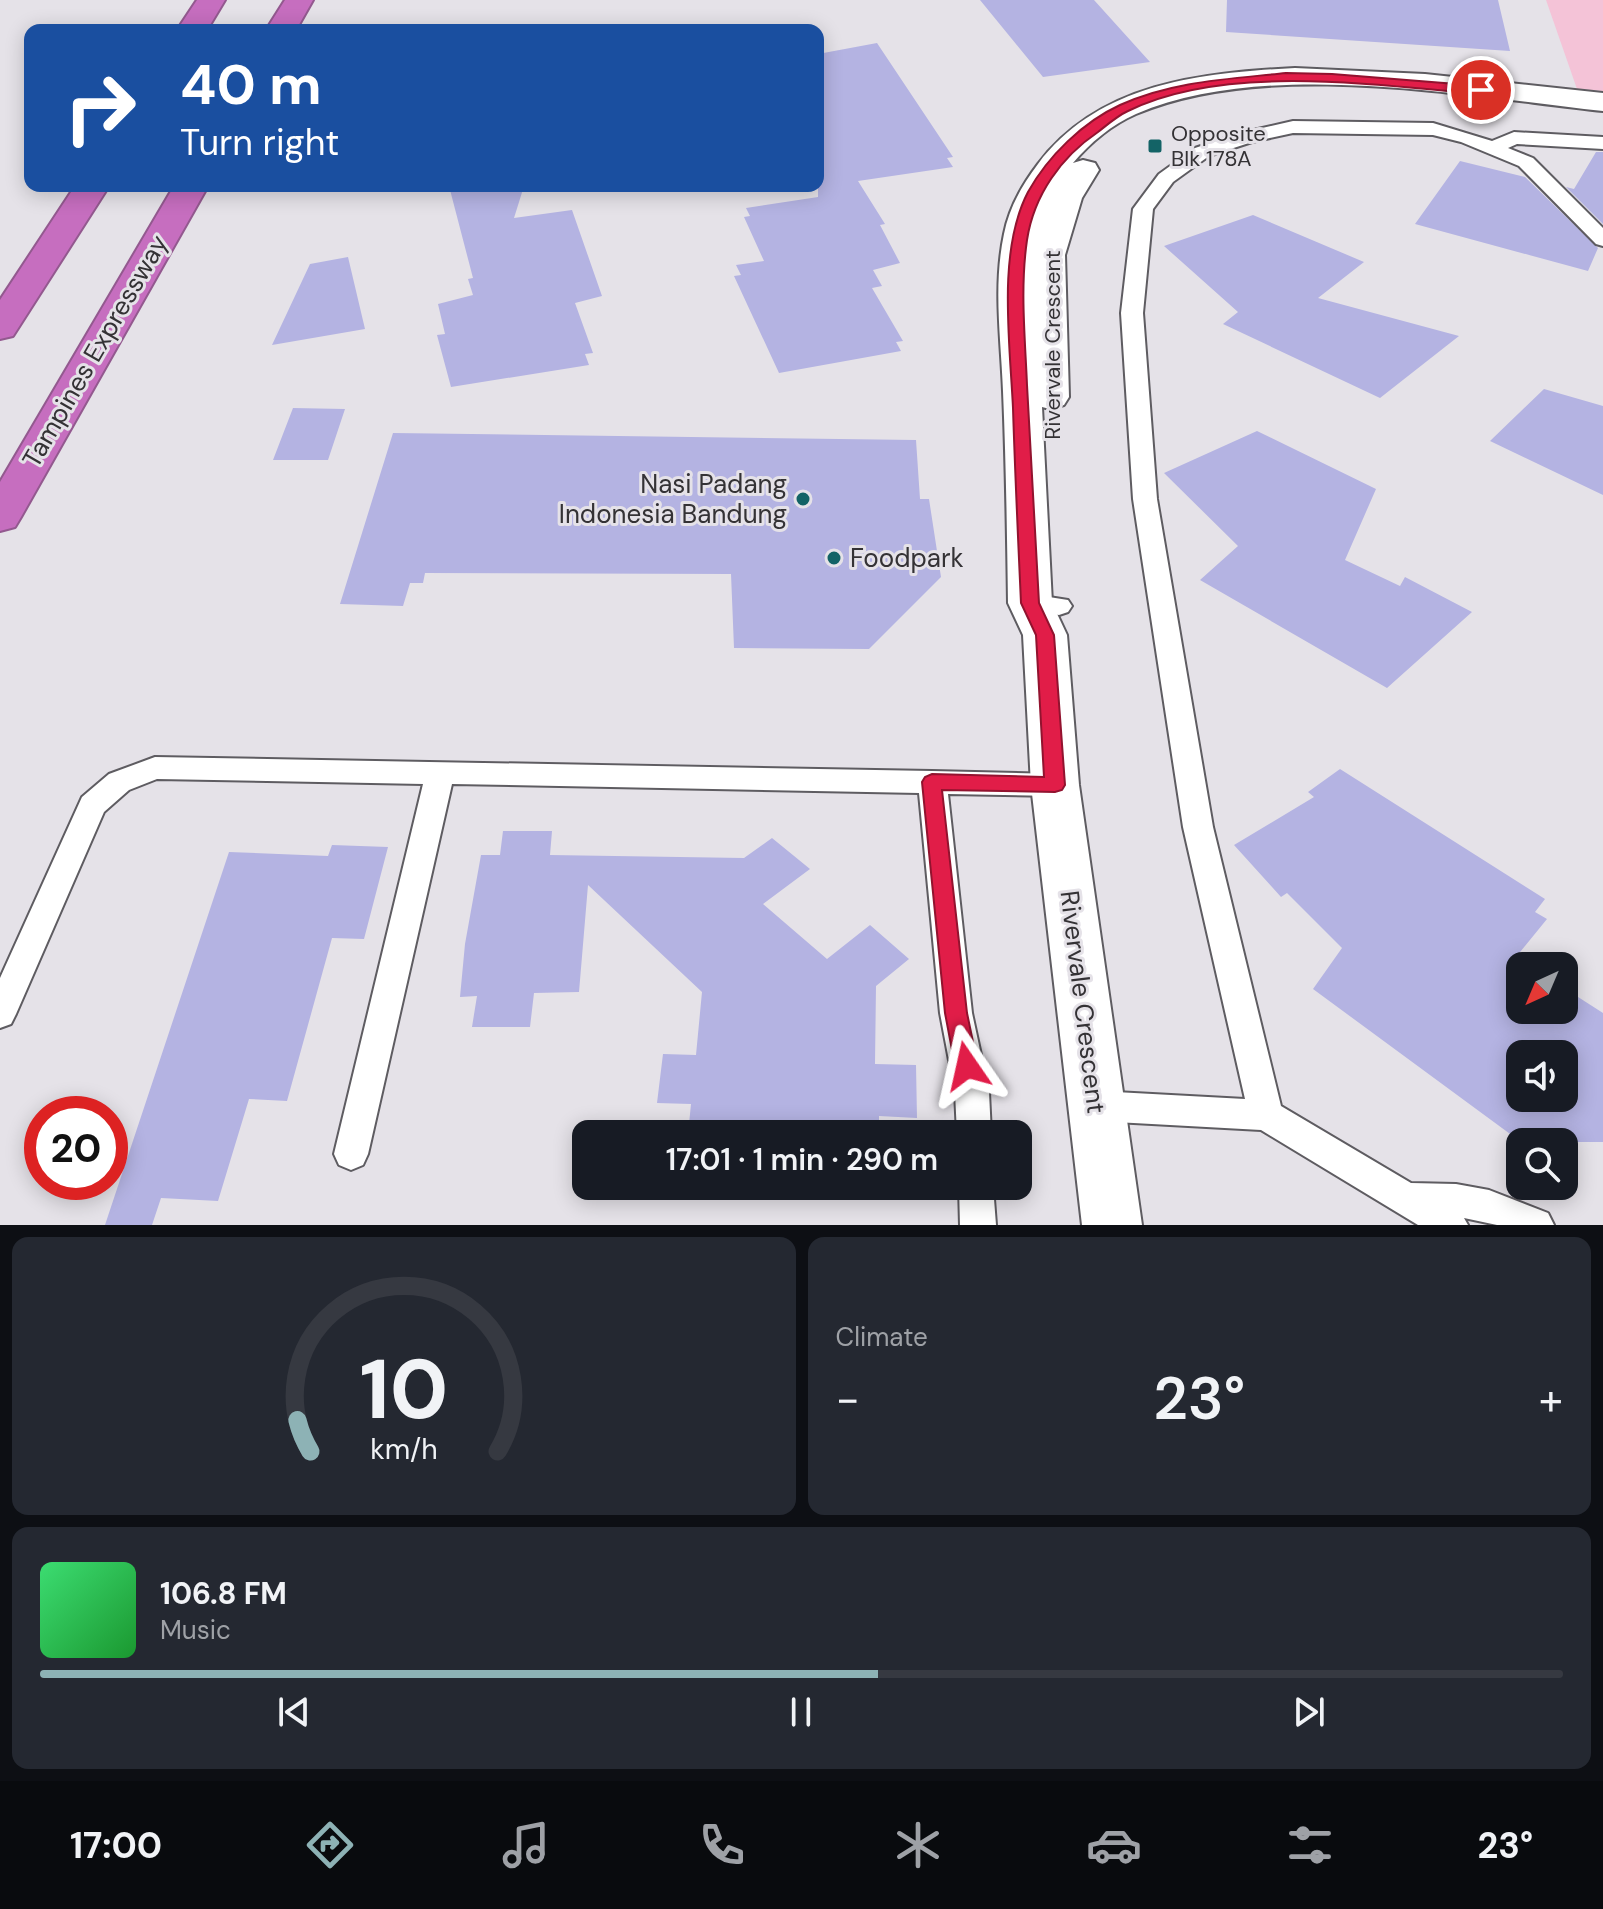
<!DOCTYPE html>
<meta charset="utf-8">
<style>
body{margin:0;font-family:"DM Sans",sans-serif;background:#242831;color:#f1f3f6;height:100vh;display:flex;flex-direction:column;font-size:30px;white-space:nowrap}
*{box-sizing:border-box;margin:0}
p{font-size:26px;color:#9ea1a6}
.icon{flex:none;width:44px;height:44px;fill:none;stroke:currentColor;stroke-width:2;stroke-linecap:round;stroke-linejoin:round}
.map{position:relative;height:1225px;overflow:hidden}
.details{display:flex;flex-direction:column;gap:12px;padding:12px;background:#0d0f14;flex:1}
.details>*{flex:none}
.top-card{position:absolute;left:24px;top:24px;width:800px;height:168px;border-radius:16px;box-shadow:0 4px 20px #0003;background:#1a4fa0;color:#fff;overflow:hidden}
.needle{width:52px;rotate:224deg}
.fabs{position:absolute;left:1506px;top:952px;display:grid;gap:16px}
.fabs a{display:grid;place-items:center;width:72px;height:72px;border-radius:16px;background:#171b24;box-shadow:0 4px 20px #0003;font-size:40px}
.speed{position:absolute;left:24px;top:1096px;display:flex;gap:16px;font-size:40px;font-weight:700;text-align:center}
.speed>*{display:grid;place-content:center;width:104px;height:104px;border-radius:50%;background:#171b24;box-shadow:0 4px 20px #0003;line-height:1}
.speed .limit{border:12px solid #d22;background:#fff;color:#111}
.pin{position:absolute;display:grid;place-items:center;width:68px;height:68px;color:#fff;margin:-34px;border:4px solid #fff;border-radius:50%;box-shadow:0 2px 8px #0007}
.me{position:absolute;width:88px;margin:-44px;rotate:349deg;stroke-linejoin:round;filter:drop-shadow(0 0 6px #0008)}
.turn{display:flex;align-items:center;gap:28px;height:168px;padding:0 24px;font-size:36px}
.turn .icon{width:104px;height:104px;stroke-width:2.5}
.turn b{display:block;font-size:56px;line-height:68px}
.big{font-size:60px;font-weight:600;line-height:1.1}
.details .widget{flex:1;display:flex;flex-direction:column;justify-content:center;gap:12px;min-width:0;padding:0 28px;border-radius:16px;background:#242831}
.details .dial{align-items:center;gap:0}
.dial svg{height:208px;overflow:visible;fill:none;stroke:#363941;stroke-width:7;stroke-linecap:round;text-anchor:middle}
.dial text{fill:#f1f3f6;stroke:none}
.song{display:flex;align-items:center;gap:24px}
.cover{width:96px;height:96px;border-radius:12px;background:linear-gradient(135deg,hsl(140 70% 55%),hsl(130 70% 35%))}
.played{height:8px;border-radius:4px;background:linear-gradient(90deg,#8db2b5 55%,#363941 55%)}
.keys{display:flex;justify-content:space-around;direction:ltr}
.heat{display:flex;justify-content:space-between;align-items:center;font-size:44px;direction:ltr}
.details .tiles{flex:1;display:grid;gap:12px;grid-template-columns:1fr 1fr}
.widget:last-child{grid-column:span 2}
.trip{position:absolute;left:572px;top:1120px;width:460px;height:80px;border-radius:16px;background:#171b24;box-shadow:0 4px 20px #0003;font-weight:600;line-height:80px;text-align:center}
.dock{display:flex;height:128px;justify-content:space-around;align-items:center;background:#090b0e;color:#9ea1a6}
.dock .icon{width:56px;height:56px}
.dock .selected{color:#8db2b5}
.dock b{font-size:36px;color:#f1f3f6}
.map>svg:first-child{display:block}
.green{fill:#f4c3d7}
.building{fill:#b4b3e2;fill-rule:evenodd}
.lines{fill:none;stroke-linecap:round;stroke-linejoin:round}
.service-casing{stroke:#5e5c61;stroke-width:4}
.minor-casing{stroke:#5e5c61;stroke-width:4}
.motorway-casing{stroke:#93598f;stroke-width:4}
.service{fill:#fff;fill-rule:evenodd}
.minor{fill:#fff;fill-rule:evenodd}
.motorway{fill:#c66ebf;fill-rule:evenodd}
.route{fill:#e11d48;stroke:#92132f;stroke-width:2}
.poi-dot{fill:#136366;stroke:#e5e2e8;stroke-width:3}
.labels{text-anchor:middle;stroke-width:6;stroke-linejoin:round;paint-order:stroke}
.far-poi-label{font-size:22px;fill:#343235;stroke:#e5e2e8;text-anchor:start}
.far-street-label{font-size:22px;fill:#343235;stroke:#e5e2e8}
.street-label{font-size:26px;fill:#343235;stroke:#e5e2e8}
.poi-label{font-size:26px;fill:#343235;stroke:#e5e2e8;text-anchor:end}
</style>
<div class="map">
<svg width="1603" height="1225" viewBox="0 0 1603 1225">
<rect width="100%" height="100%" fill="#e5e2e8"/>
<path class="green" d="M 1546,0 L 1603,0 L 1603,91 L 1577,89 Z"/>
<path class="building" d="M 980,0 L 1094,0 L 1150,62 L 1043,77 Z
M 1227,0 L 1498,0 L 1510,51 L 1226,32 Z
M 877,43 L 953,157 L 947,158 L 953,167 L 858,181 L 885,224 L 880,225 L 900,263 L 873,270 L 882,286 L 872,288 L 903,341 L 896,342 L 901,351 L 779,373 L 734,276 L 741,275 L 736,265 L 764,261 L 744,217 L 750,216 L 746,208 L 818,197 L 818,54 Z
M 1596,152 L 1603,152 L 1603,224 L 1566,187 L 1574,189 Z
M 1460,161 L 1525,177 L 1598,248 L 1588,271 L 1415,224 Z
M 449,186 L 524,186 L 514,218 L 572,210 L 602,296 L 575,303 L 593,353 L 585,354 L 589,365 L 451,387 L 437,335 L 445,334 L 438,304 L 473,295 L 468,279 L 473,278 Z
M 1253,215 L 1364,262 L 1318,298 L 1459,336 L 1380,398 L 1223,324 L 1238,312 L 1164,246 Z
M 348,257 L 365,329 L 272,345 L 310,264 Z
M 1544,389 L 1603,406 L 1603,495 L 1490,441 Z
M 293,408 L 345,409 L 328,460 L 273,460 Z
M 1257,431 L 1376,489 L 1345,560 L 1400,586 L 1405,577 L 1472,612 L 1387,688 L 1200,580 L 1238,546 L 1164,473 Z
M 393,433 L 916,440 L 920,499 L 929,499 L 941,577 L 869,649 L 734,648 L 731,574 L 425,573 L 423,583 L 410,583 L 403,606 L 340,604 Z
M 1340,769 L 1545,899 L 1535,912 L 1547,919 L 1516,957 L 1531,966 L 1520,966 L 1520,1010 L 1564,1010 L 1564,988 L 1603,1013 L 1603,1142 L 1521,1142 L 1313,989 L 1342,948 L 1287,893 L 1281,897 L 1234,845 L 1314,797 L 1308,792 ZM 1520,1054 L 1564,1054 L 1564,1098 L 1520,1098 Z
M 503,831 L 552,831 L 550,855 L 744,858 L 772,838 L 810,869 L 763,904 L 827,959 L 870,925 L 909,959 L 876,986 L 875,1064 L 916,1065 L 917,1118 L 879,1116 L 879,1133 L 756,1129 L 689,1124 L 691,1104 L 657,1103 L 663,1054 L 696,1055 L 702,992 L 588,885 L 579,992 L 534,993 L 530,1027 L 472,1027 L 477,996 L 460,997 L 465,944 L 481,855 L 500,855 Z
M 332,845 L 388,847 L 364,939 L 332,938 L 287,1101 L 249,1099 L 218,1201 L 161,1198 L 152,1225 L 105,1225 L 229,852 L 328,856 Z"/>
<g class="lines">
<defs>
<path id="service" d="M 1293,121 L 1433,123 L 1492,141 L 1514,132 L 1603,137 L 1603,149 L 1517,144 L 1508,148 L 1533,158 L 1603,228 L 1603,246 L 1596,244 L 1519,166 L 1461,142 L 1433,135 L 1293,133 L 1252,142 L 1209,156 L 1173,182 L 1153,209 L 1143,313 L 1157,499 L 1213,827 L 1281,1106 L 1411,1183 L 1456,1184 L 1489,1190 L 1548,1213 L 1554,1225 L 1497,1225 L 1464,1218 L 1468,1225 L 1418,1225 L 1261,1130 L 1097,1121 L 1085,1117 L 1080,1106 L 1085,1095 L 1097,1091 L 1245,1099 L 1183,827 L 1133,499 L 1121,313 L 1133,209 L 1159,174 L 1195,148 L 1240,133 Z
M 1030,594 L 1068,600 L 1072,606 L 1068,612 L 1059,615 L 1021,609 L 1017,603 L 1021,597 Z
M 155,757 L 932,771 L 1055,774 L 1065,777 L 1069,785 L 1065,793 L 1055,796 L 948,794 L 972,1013 L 989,1092 L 991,1134 L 957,1134 L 955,1092 L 940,1013 L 919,793 L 452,784 L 368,1154 L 363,1165 L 351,1170 L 339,1165 L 334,1154 L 423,784 L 157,779 L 129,790 L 104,812 L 16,1014 L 11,1024 L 0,1028 L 0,978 L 82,797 L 109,774 Z
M 959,1186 L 993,1186 L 996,1225 L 960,1225 Z"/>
<path id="minor" d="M 1295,68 L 1425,74 L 1603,93 L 1603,111 C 1463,96 1268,58 1136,114 C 1111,125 1090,143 1073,163 L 1083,160 L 1095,163 L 1099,170 L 1082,198 L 1065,255 L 1069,397 L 1064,405 L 1050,409 L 1042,407 L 1052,603 L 1067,635 L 1079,785 L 1142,1225 L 1082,1225 L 1031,785 L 1023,635 L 1008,603 C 1007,532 1006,462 1003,391 C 1001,339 993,286 1004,234 C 1009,208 1022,185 1038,164 C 1099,83 1201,73 1295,68 Z"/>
<path id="motorway" d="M 197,0 L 225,0 L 207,30 L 177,30 Z
M 285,0 L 313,0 L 296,30 L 266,30 Z
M 75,186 L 109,186 L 13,336 L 0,339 L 0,300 Z
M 174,186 L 208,186 L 21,517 L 15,527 L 0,531 L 0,482 Z"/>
</defs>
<use href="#service" class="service-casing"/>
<use href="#minor" class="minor-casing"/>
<use href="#motorway" class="motorway-casing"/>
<use href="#service" class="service"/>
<use href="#minor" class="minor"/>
<use href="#motorway" class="motorway"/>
</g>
<path class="route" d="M 1286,73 L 1332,74 L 1481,86 L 1487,90 L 1481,94 C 1376,85 1224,63 1128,111 C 1117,116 1107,125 1098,132 C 1061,157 1034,195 1027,240 C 1020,288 1025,337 1027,385 C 1031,457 1035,530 1039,603 L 1054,635 L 1065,785 L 1062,790 L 1055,792 L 942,790 L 967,1013 L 978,1066 L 975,1073 L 967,1076 L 959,1073 L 955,1066 L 945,1013 L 922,782 L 925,777 L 932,774 L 1044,777 L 1036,635 L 1021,603 C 1018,538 1015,473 1013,408 C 1010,343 997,251 1028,192 C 1048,156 1083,122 1120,105 C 1172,81 1230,79 1286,73 Z"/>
<g class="poi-dot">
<rect x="1147" y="138" width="16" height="16" rx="4"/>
<circle cx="803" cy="499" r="8"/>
<circle cx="834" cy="558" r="8"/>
</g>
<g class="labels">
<g class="far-poi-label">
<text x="1171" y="141">Opposite<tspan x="1171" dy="25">Blk 178A</tspan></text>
</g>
<g class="far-street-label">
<text transform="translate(1052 345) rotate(-90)" y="8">Rivervale Crescent</text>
</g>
<g class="street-label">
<text transform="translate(95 351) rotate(-60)" y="9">Tampines Expressway</text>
<text transform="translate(1083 1002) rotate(83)" y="9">Rivervale Crescent</text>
</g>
<g class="poi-label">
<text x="787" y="493">Nasi Padang<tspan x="787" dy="30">Indonesia Bandung</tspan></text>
<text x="850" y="567" text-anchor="start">Foodpark</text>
</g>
</g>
</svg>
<div class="fabs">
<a><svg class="needle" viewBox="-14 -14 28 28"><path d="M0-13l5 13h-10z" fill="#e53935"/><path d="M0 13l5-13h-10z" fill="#9ea1a6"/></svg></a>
<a><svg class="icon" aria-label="sound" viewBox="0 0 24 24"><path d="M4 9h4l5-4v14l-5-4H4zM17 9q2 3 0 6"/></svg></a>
<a><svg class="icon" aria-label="search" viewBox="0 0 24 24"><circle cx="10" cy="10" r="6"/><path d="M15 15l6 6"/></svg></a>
</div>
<div class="speed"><div class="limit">20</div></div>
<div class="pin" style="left:1481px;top:90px;background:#d93025"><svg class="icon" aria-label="arrive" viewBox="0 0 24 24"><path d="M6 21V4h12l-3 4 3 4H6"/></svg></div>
<svg class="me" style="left:967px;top:1066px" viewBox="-20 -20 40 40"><path d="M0-17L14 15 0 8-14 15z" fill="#e11d48" stroke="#fff" stroke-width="4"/></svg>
<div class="trip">17:01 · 1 min · 290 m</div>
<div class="top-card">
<div class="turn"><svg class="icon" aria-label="right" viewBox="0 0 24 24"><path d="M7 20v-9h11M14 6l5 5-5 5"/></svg><div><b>40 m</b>Turn right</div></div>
</div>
</div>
<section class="details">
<div class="tiles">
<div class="widget dial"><svg viewBox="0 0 100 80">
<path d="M14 69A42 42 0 1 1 86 69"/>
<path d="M14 69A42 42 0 0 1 9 57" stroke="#8db2b5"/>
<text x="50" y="56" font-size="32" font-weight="700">10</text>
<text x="50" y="72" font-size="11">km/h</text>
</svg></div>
<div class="widget"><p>Climate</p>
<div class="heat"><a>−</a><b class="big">23°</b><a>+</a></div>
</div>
<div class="widget">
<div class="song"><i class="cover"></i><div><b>106.8 FM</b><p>Music</p></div></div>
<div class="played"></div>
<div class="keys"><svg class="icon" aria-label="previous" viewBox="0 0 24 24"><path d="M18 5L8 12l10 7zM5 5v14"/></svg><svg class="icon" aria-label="pause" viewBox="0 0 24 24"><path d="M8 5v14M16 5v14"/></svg><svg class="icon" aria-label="next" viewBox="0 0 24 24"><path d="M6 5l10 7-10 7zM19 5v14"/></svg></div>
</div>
</div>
</section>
<nav class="dock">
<b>17:00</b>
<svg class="icon selected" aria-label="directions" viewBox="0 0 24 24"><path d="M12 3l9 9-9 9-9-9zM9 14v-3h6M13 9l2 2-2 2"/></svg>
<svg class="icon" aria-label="music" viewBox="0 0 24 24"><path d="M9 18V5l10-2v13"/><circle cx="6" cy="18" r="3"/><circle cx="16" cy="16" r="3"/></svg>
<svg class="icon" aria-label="phone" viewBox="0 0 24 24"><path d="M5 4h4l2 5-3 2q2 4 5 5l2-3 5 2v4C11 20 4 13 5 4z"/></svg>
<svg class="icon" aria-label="climate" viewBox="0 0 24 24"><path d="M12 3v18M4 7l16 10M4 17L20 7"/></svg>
<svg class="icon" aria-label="car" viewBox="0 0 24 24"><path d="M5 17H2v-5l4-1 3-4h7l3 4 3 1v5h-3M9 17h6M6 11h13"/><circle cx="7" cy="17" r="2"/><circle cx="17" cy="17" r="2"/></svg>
<svg class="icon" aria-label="filters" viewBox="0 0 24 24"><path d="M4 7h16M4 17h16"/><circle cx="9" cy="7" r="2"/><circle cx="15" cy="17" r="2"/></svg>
<b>23°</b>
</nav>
